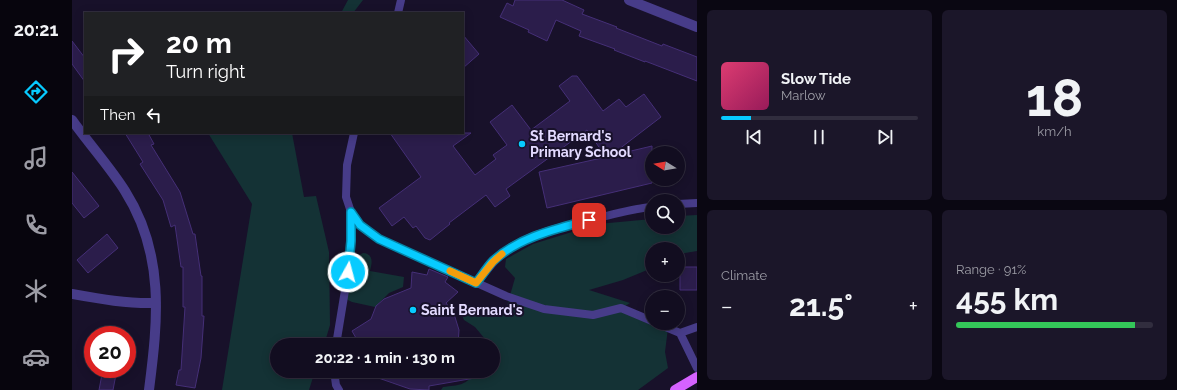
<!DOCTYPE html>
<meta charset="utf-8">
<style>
body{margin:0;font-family:Raleway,sans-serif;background:#1b1629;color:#f1f3f6;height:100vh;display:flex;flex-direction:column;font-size:15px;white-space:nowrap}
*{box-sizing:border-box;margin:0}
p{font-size:13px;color:#9c9ca5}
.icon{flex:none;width:22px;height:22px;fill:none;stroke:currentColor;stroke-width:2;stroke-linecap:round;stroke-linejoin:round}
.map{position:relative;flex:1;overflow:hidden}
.details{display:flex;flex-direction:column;gap:10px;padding:10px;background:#0a0712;width:480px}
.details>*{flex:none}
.guide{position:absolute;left:12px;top:12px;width:380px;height:122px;border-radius:0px;box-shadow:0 2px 10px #0003,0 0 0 1px #312d3e;background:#202124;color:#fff;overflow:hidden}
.needle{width:26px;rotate:281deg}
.tools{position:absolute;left:573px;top:146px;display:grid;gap:8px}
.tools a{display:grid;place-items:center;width:40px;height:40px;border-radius:50%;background:#120d20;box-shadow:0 2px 10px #0003,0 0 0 1px #312d3e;font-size:20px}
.speed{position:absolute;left:12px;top:326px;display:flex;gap:8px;font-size:20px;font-weight:700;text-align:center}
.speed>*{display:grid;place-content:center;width:52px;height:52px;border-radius:50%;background:#120d20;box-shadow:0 2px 10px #0003,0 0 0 1px #312d3e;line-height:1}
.speed .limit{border:6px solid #d22;background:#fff;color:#111}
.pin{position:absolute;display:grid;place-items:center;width:34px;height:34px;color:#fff;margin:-17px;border-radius:8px;box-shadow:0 2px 6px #0006}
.me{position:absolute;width:44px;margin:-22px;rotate:7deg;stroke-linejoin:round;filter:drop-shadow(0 0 3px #0008)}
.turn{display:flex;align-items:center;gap:14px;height:84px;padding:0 16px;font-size:18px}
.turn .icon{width:52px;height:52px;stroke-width:2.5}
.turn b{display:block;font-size:28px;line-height:34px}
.then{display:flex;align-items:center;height:38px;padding:0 16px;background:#0003;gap:8px;font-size:15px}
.big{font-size:30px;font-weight:700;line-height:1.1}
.details .widget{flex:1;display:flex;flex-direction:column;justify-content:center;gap:6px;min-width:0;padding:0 14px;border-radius:6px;background:#1b1629}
.details .dial{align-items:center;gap:0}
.dial b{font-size:52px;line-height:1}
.song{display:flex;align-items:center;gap:12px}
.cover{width:48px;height:48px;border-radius:6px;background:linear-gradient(135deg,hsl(340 70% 55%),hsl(330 70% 35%))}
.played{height:4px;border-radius:2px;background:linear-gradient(90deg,#07cbff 15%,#312d3e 15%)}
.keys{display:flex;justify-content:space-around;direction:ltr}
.heat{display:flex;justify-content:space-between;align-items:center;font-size:22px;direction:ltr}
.charge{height:6px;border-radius:3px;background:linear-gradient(90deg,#34c759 91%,#312d3e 0)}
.details .tiles{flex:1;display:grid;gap:10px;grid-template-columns:repeat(2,1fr)}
.trip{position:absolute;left:198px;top:338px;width:230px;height:40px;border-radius:20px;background:#120d20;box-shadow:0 2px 10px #0003,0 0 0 1px #312d3e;font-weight:700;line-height:40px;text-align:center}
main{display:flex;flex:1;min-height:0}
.tabs{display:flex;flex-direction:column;width:72px;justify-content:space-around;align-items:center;background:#07050d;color:#9c9ca5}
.tabs .icon{width:28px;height:28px}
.tabs .active{color:#07cbff}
.tabs b{font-size:18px;color:#f1f3f6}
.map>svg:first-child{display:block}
.green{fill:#143235}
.building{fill:#2b1d4b;stroke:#452f77}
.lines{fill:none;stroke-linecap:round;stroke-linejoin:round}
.service{stroke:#473c89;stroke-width:8}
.minor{stroke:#473c89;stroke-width:10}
.primary{stroke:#d562ff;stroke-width:10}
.route-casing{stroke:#0584a6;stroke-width:10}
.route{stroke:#07cbff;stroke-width:7}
.slow{stroke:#f59e0b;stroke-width:7}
.poi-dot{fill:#07cbff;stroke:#18112a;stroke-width:1.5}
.labels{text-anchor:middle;stroke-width:4;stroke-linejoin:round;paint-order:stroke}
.poi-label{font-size:14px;font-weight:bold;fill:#e3daff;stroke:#18112a;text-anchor:start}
</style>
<main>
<nav class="tabs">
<b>20:21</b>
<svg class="icon active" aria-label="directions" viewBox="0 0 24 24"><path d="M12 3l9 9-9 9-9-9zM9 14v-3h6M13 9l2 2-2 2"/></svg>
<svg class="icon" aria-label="music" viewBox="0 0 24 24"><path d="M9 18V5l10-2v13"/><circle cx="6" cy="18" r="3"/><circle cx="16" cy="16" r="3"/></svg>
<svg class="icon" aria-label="phone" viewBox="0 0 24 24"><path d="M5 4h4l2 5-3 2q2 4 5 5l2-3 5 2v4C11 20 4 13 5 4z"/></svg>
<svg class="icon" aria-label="climate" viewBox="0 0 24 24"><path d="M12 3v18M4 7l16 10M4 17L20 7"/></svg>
<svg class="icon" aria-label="car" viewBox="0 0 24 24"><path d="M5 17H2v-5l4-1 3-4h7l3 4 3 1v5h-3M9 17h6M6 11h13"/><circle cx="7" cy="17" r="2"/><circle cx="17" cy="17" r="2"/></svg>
</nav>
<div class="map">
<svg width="625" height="390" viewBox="0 0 625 390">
<rect width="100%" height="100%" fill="#18112a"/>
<path class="green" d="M 276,0 L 291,0 L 281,13 L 269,13 Z
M 136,133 L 220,133 L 232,197 L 244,196 L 257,252 L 258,325 L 252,345 L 205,345 L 205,371 L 243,371 L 237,390 L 150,390 L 180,204 Z
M 625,215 L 625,251 L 613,253 L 606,256 L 606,249 L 580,249 L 580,268 L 551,280 L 517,290 L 558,303 L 550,308 L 596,328 L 593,352 L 596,368 L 566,390 L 369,390 L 371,387 C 387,385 394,386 404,371 L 421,371 L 421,345 L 414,345 L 413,339 L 403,327 L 392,320 L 386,306 L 387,303 L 433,313 L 443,278 L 433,267 L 434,259 L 461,244 L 526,224 L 580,219 L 580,227 L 606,227 L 606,216 Z
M 291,253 C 302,254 300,263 298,271 L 332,277 L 331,287 L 317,293 L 303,307 L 280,302 L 274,299 L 287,255 Z"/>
<path class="building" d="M 443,0 L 490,0 L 512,10 L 510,14 L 545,27 L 544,28 L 590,46 L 591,44 L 625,57 L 625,81 L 573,61 L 573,62 L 542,50 L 543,49 L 507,36 L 509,31 L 484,20 L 475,41 L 456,32 L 457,30 L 428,17 L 435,3 L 441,6 Z
M 391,35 L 407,54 L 391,68 Z
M 0,41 L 13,58 L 13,82 L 0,64 Z
M 500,76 L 505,76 L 531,111 L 547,99 L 554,107 L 572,94 L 589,117 L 538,156 L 580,146 L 580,183 L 475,208 L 467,172 L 534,157 L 515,130 L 434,189 L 438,196 L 423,207 L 414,195 L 377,223 L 378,224 L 358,240 L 353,238 L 344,226 L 341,228 L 332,217 L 320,226 L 307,208 L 349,177 L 318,133 L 399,133 L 381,146 L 403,175 L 424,159 L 421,155 L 435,145 L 418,122 L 440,105 L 459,130 L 498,101 L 487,86 Z
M 53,133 L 76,133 L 82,144 L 79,145 L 108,192 L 121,234 L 123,234 L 129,276 L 130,276 L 130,316 L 132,316 L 129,358 L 123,388 L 104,385 L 107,370 L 109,370 L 113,307 L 111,307 L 111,267 L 109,267 L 103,225 L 99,227 L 91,200 L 68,164 L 71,162 Z
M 0,172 L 27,206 L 12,218 L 0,203 Z
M 35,234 L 46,248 L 16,273 L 5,260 Z
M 608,267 L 625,267 L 625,290 L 608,290 Z
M 357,269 L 376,277 L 373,282 L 386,292 L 374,303 L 382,314 L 387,330 L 386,345 L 288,345 L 280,331 L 299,319 L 304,306 L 312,299 L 339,288 L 340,272 L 355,275 Z
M 31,369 L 45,369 L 41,390 L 27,390 Z
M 292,371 L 403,371 L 403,378 L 357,386 L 357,390 L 338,389 L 292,373 Z"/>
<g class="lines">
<path class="service" d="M 326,13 L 329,0
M 282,133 L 275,165 L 274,197 L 279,212 L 288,225 L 307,239 L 434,296 L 472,309 L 521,315 L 549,308 L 580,321
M 606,204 L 625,203
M 405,283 C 416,269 425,256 441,246 C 466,231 498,225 526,218 C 544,214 562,208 580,207
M 584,323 L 608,333 L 625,368
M 608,333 L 625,327
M 264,345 L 278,260 L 279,212
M 262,371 L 264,385 L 267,390"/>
<path class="minor" d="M 557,0 L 625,27
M 0,120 C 17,144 38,167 53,191 C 93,254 86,320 77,390
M 0,294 C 28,299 56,304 84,303"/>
<path class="primary" d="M 603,390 L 625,377"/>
</g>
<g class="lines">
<defs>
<path id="route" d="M 276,272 L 279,241 L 279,212 L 288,225 L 307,239 L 404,283 C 410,276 415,267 421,261 C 447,237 484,229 517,220"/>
</defs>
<use href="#route" class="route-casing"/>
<use href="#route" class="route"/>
<path class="slow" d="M 378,271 L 404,283 L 421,262 L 430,254"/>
</g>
<g class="poi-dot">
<circle cx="450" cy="144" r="4"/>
<circle cx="341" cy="310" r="4"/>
</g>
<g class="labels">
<g class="poi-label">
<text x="458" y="141">St Bernard's<tspan x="458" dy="16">Primary School</tspan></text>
<text x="349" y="315">Saint Bernard's</text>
</g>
</g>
</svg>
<div class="tools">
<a><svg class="needle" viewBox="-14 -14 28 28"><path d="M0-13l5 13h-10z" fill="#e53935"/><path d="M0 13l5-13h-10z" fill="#9c9ca5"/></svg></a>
<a><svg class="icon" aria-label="search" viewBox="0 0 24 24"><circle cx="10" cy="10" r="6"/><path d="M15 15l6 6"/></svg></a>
<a>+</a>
<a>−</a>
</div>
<div class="speed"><div class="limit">20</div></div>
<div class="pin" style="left:517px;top:220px;background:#d93025"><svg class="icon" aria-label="arrive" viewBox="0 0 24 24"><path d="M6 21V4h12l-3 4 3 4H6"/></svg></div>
<svg class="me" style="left:276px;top:272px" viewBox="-20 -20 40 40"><circle r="17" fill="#07cbff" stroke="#fff" stroke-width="3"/><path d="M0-11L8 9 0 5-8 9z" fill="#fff"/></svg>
<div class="trip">20:22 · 1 min · 130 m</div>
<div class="guide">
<div class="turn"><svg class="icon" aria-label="right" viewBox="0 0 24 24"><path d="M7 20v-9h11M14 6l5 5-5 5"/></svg><div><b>20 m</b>Turn right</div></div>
<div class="then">Then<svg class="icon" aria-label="left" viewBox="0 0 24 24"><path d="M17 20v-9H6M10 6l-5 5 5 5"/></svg></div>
</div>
</div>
<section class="details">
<div class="tiles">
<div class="widget">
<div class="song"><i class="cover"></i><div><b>Slow Tide</b><p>Marlow</p></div></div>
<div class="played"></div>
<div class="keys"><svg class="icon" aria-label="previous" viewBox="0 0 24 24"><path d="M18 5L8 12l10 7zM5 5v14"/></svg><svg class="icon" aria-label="pause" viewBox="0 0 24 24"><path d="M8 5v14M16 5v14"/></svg><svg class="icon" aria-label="next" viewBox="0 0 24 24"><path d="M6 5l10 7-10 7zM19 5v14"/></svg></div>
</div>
<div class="widget dial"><b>18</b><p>km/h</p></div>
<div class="widget"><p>Climate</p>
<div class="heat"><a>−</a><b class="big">21.5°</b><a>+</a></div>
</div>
<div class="widget"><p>Range · 91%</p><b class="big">455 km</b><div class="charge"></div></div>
</div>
</section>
</main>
